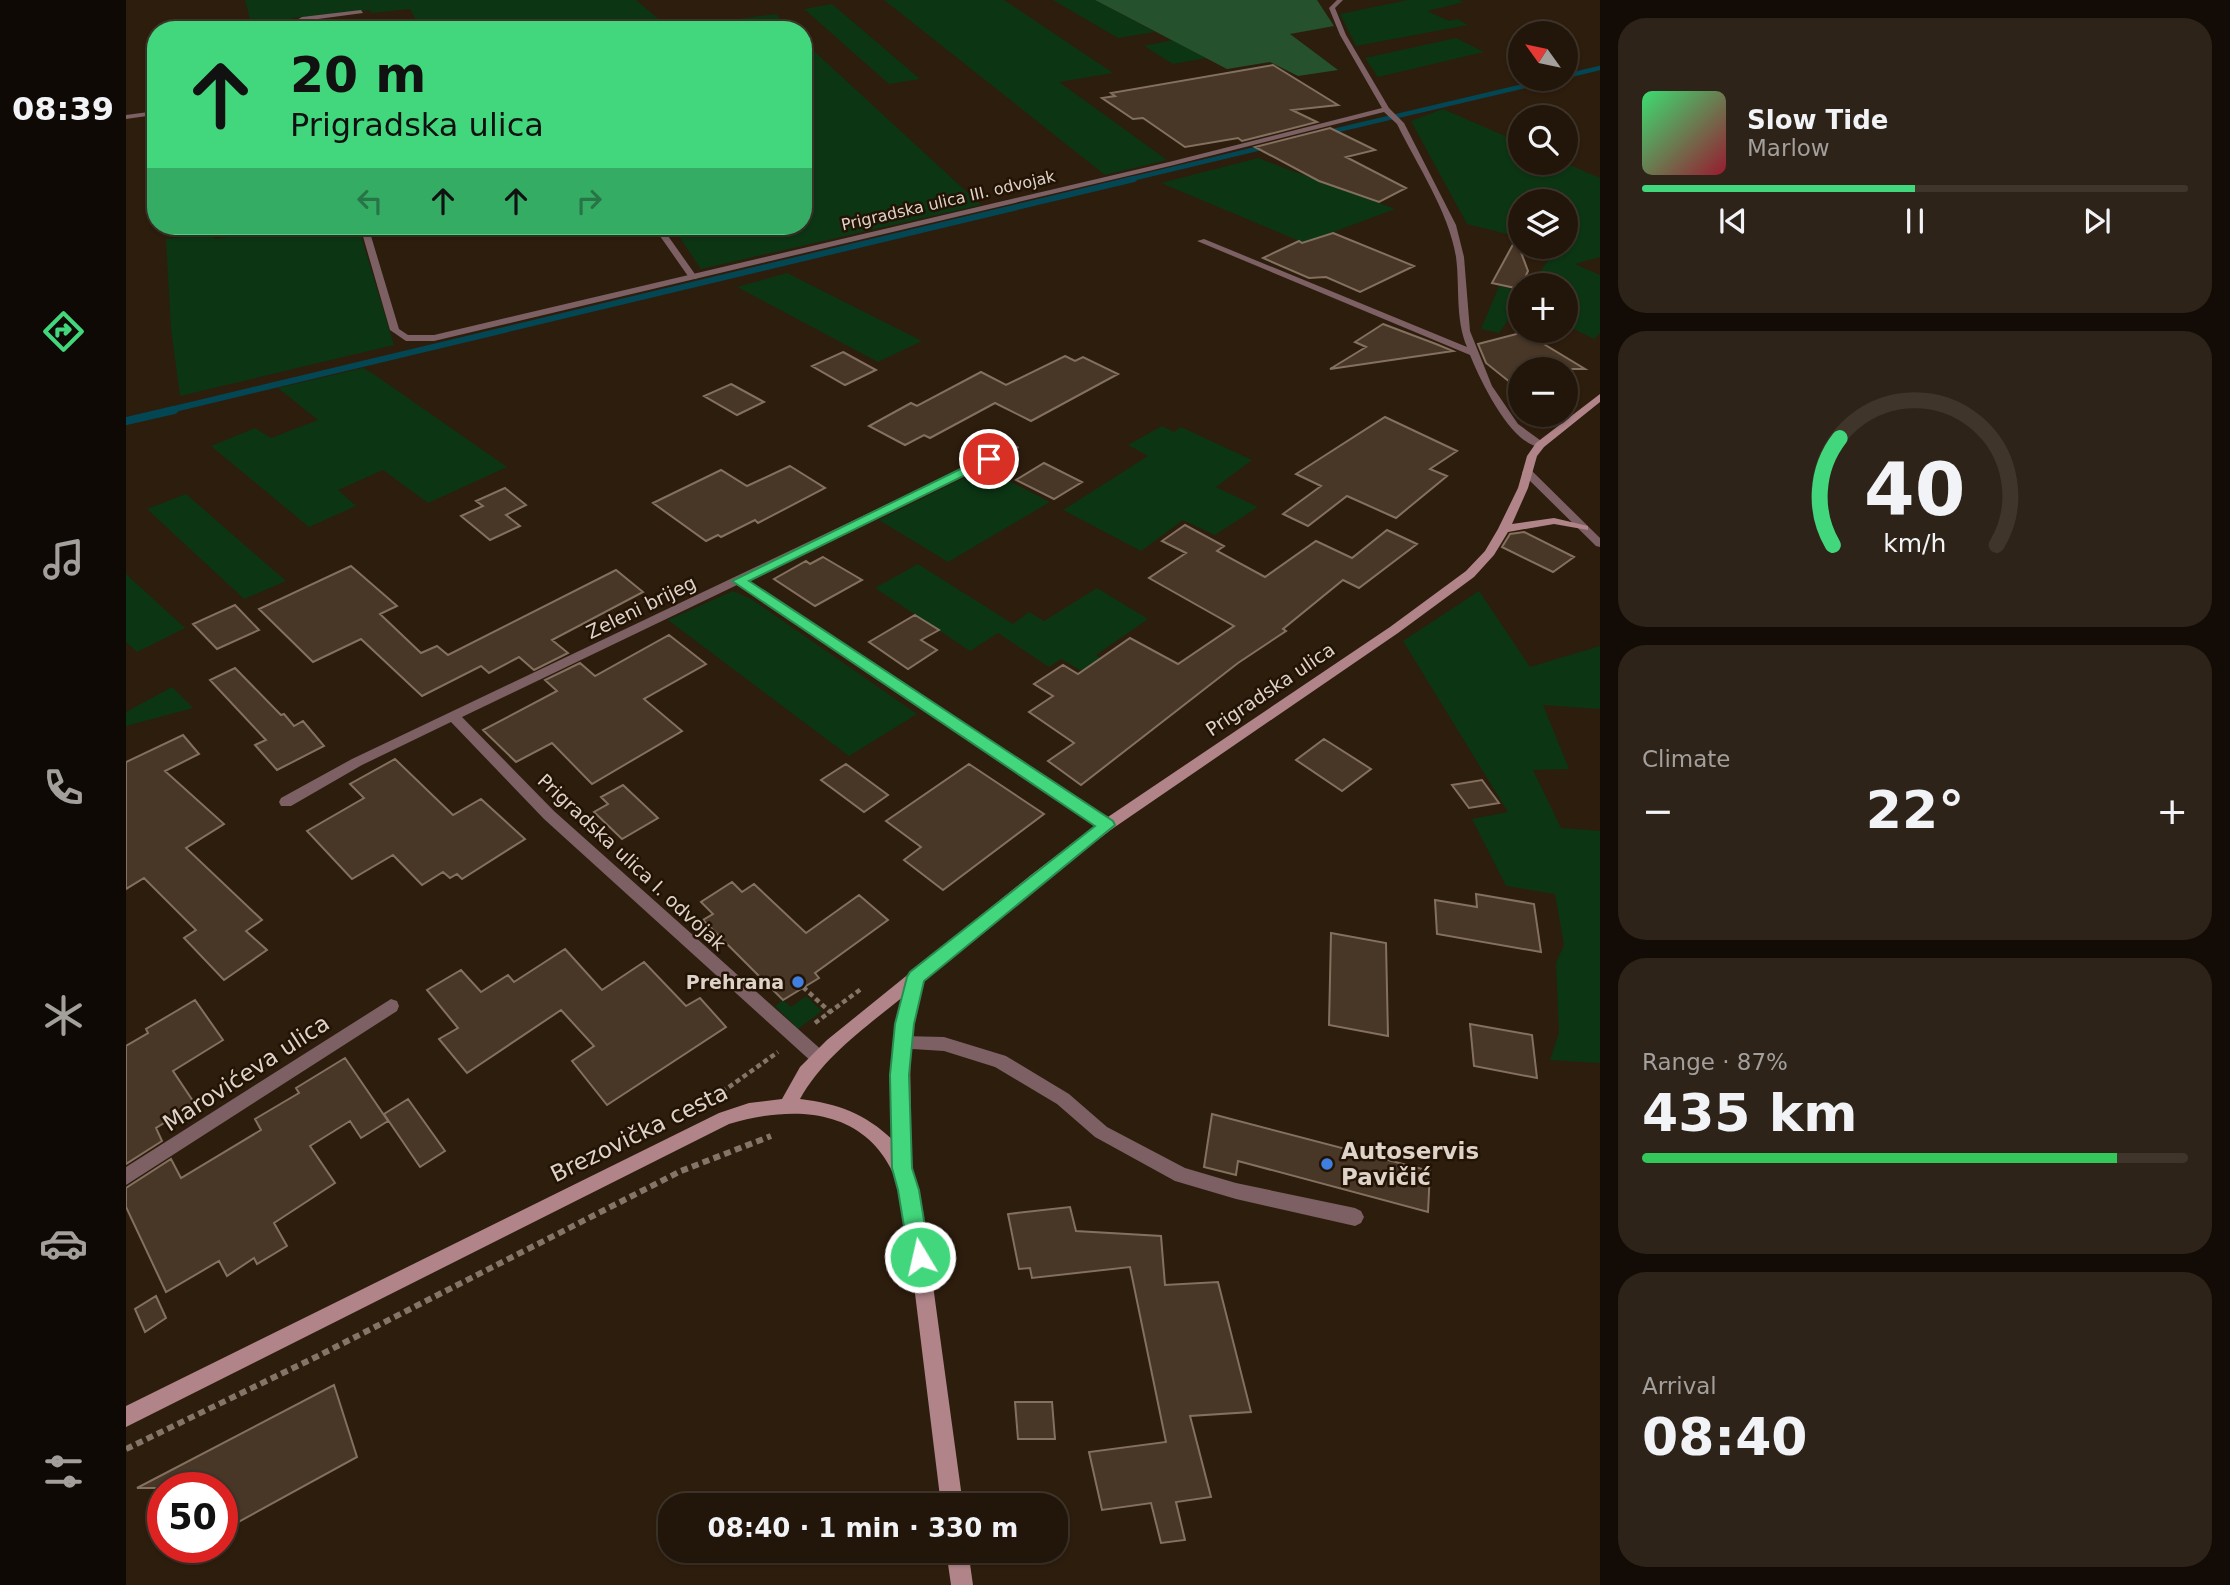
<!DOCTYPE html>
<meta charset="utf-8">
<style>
body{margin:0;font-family:"DejaVu Sans",sans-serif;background:#2e2318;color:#f1f3f6;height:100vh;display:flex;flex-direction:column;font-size:26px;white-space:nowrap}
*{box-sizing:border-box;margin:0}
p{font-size:23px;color:#a29f9c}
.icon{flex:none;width:38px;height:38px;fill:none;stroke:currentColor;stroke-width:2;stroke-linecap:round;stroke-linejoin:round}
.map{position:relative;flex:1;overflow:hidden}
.drawer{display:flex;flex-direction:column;gap:18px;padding:18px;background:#130c06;width:630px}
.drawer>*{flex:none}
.hud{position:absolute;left:21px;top:21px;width:665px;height:214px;border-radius:28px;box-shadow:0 2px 5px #0004,0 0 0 2px #3f352b;background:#42d77c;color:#111;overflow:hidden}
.needle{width:46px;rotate:303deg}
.buttons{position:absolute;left:1382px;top:21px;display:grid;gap:14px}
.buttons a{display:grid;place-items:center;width:70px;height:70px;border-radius:50%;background:#22160a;box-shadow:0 2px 5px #0004,0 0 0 2px #3f352b;font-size:35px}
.speed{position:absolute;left:21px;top:1472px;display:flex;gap:14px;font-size:35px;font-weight:700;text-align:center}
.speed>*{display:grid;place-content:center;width:91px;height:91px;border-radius:50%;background:#22160a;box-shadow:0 2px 5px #0004,0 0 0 2px #3f352b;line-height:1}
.speed .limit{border:10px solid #d22;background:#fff;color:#111}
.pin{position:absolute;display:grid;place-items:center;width:60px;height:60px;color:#fff;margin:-30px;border:4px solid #fff;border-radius:50%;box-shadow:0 2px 7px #0007}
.me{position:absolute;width:77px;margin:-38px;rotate:351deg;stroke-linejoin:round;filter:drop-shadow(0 0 5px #0008)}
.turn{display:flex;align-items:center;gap:24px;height:147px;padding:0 28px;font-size:32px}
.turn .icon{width:91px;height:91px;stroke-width:2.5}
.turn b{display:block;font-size:49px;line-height:60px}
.lanes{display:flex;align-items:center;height:66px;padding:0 28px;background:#0003;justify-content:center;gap:35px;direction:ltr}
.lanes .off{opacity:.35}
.big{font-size:52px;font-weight:700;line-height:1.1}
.drawer .card{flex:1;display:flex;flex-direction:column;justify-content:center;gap:10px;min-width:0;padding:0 24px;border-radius:28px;background:#2e2318}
.drawer .dial{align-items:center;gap:0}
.dial svg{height:182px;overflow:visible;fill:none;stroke:#3f352b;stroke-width:7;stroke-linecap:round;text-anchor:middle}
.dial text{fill:#f1f3f6;stroke:none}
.song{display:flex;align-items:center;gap:21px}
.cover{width:84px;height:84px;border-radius:10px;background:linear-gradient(135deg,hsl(140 70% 55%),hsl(350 70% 35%))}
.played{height:7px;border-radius:4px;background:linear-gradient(90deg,#42d77c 50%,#3f352b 50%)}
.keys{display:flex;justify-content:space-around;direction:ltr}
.heat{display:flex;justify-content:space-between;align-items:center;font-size:38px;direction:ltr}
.charge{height:10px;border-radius:5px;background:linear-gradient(90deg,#34c759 87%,#3f352b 0)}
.trip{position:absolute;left:532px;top:1493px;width:410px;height:70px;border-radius:28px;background:#22160a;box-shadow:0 2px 5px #0004,0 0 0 2px #3f352b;font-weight:700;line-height:70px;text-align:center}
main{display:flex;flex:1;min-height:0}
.dock{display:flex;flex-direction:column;width:126px;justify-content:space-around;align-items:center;background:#0e0904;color:#a29f9c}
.dock .icon{width:49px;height:49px}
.dock .selected{color:#42d77c}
.dock b{font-size:32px;color:#f1f3f6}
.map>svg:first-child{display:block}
.green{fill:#0c3514}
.forest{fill:#25522c}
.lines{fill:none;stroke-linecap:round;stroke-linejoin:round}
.stream-far2{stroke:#034754;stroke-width:4.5}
.stream-far1{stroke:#034754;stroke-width:6}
.stream{stroke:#034754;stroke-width:8}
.building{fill:#483626;stroke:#84705e;stroke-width:2}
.path-far1{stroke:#837568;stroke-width:4.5;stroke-dasharray:5 3.5;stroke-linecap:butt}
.path{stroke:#837568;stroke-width:6;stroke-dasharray:7 4.5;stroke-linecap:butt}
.service{fill:#7c6063;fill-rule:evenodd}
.minor{fill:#7c6063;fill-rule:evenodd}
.secondary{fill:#b08489;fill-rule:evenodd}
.route{fill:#42d77c;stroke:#2b8c51;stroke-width:2}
.shop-dot{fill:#3f7fe0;stroke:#231305;stroke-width:2.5}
.labels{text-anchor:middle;stroke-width:5;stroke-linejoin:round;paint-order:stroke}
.far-street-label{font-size:16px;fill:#ded3c9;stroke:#231305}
.street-label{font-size:19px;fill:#ded3c9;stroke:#231305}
.poi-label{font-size:19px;font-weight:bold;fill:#ded3c9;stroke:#231305;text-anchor:end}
.near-street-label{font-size:23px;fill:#ded3c9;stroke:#231305}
.near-poi-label{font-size:23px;font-weight:bold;fill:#ded3c9;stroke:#231305;text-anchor:start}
</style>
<main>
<nav class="dock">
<b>08:39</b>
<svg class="icon selected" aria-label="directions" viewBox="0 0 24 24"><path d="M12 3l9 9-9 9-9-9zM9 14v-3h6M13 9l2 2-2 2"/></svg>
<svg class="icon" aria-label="music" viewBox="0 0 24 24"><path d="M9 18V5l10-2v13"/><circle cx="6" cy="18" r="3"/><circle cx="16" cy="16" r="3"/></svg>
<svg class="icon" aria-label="phone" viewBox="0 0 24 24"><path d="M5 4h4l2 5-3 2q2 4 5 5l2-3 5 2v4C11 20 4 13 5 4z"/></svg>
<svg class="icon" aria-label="climate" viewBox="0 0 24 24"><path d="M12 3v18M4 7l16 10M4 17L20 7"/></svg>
<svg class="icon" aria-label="car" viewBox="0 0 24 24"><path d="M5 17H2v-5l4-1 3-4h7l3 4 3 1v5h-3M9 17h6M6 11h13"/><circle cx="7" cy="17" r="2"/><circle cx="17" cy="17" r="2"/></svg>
<svg class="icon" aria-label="filters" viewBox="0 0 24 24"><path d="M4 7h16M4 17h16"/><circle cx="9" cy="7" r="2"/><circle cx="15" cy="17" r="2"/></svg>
</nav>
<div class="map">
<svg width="1474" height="1585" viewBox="0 0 1474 1585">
<rect width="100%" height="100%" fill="#2d1d0d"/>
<path class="green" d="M 119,0 L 510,0 L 543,28 L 650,14 L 666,30 L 295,30 L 284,9 L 245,13 L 244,10 L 166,18 L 169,30 L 103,30 L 126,27 Z
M 758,0 L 878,0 L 987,73 L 933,82 L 1041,160 L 979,175 Z
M 927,0 L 969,0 L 1029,32 L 992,38 Z
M 1282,0 L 1333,0 L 1338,2 L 1301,11 L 1323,21 L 1331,19 L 1342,25 L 1230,46 L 1214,14 Z
M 706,4 L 794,79 L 763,84 L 678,9 Z
M 1330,38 L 1358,52 L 1252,77 L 1239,58 Z
M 1047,40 L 1080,58 L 1047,64 L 1018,46 Z
M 677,41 L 855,205 L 575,269 L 546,226 L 677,226 Z
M 1317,109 L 1395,143 L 1395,163 L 1439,163 L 1474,178 L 1474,257 L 1449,264 L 1474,275 L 1474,333 L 1468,339 L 1440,325 L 1440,285 L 1405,285 L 1425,256 L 1407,247 L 1440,247 L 1440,201 L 1395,201 L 1395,241 L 1381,234 L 1341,224 L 1285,121 Z
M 1132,158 L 1269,209 L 1178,243 L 1035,183 Z
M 157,226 L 232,226 L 268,345 L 54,396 L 45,329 L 40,239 L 87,233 L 89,239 L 157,228 Z
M 661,273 L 796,341 L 752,362 L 611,287 Z
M 1373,286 L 1395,291 L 1395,302 L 1373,333 L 1355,329 Z
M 237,368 L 246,373 L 381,467 L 302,503 L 257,470 L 212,490 L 230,506 L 183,527 L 85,446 L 129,428 L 145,438 L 192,420 L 152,388 Z
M 1036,426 L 1048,432 L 1055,427 L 1126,460 L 1090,487 L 1132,507 L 1089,535 L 1057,520 L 1015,551 L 937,510 L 1022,456 L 1002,445 Z
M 858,468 L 924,502 L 822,562 L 753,520 Z
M 60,494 L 160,581 L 118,599 L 21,509 Z
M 792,564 L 887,624 L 903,612 L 918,621 L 971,588 L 1022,619 L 970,655 L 981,662 L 963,675 L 935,659 L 923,667 L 872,633 L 844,651 L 749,588 Z
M 0,574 L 59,628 L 11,652 L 0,642 Z
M 607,591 L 625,599 L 791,714 L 723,756 L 542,620 Z
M 1353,591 L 1404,667 L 1474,646 L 1474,709 L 1417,705 L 1443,769 L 1407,770 L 1435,828 L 1474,831 L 1474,1063 L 1424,1060 L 1433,1033 L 1430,963 L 1438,945 L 1429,894 L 1380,886 L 1346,819 L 1382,812 L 1277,641 Z
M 46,687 L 67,708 L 0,726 L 0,712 Z
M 680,996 L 696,1011 L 672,1029 L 649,1006 L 657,1000 L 665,1007 Z"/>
<path class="forest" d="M 969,0 L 1191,0 L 1208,26 L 1164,34 L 1212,70 L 1172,76 L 1144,62 L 1101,69 Z"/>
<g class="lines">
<path class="stream-far2" d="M 1440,76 L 1474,68
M 1199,133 L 1428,79
M 1001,180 L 1143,146"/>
<path class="stream-far1" d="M 40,411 L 1008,179"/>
<path class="stream" d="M 0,421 L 48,410"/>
</g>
<path class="building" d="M 1147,65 L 1212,105 L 1166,110 L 1191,122 L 1116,141 L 1112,138 L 1059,147 L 1017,118 L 1007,119 L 976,98 L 989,96 L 985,93 Z
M 1204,128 L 1249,150 L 1220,157 L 1280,188 L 1253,202 L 1193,181 L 1129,147 Z
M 1207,233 L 1288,266 L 1234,292 L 1200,277 L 1183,278 L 1137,258 L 1173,241 L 1176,243 Z
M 1390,239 L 1402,271 L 1394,289 L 1366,283 Z
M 1257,324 L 1310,344 L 1327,351 L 1204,369 L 1240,347 L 1229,342 Z
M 1398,332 L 1459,369 L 1395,369 L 1395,391 L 1360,363 L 1352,344 Z
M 717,352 L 750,370 L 719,385 L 686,366 Z
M 939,356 L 949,361 L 957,357 L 992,374 L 905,421 L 869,403 L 804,438 L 798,435 L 779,445 L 743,426 L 785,403 L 791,406 L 855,372 L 880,385 Z
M 605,384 L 638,402 L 611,415 L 578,396 Z
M 1259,417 L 1331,451 L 1304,469 L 1321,476 L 1270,518 L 1221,496 L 1182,526 L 1157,514 L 1195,486 L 1170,474 Z
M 918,463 L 956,482 L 928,499 L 890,480 Z
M 664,466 L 699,488 L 632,523 L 629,520 L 595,537 L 592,535 L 580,541 L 527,503 L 595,470 L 621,486 Z
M 379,488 L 400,505 L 380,515 L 394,526 L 364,540 L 335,516 L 357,506 L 350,501 Z
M 1059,525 L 1098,546 L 1091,551 L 1139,577 L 1190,541 L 1226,558 L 1261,530 L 1291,544 L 1233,588 L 1217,580 L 1157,629 L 1160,631 L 1112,663 L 955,785 L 922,761 L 948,743 L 903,712 L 927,696 L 908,684 L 937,665 L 952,674 L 1004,638 L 1052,664 L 1108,626 L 1023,578 L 1060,553 L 1036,541 Z
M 1398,532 L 1448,557 L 1427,572 L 1376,547 L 1384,534 Z
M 697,557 L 736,580 L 689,606 L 648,579 L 680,561 L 684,564 Z
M 225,566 L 271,606 L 254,614 L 295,653 L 311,646 L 322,655 L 490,570 L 517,592 L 426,640 L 442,653 L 408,670 L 393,657 L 363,673 L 355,666 L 296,696 L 235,639 L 187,662 L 133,609 Z
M 109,605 L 133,630 L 91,649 L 67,624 Z
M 789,615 L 813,630 L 795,640 L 811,650 L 782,669 L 743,642 Z
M 543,635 L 580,664 L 518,699 L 556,731 L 466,784 L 426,743 L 390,762 L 357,730 L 431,691 L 419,680 L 454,663 L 469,676 Z
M 109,668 L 155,715 L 158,714 L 168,726 L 177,721 L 198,746 L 151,770 L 129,745 L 140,740 L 84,680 Z
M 57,735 L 73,754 L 39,771 L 98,824 L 60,848 L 136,920 L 120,931 L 141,950 L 98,980 L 58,938 L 70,930 L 18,878 L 0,889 L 0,762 Z
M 1198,739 L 1245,769 L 1216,791 L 1170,760 Z
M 269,759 L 327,815 L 355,799 L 399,839 L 336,879 L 331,874 L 324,878 L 317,872 L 296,885 L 267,855 L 226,879 L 181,831 L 238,798 L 224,784 Z
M 720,764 L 762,795 L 738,812 L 695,780 Z
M 843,764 L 918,814 L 817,890 L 778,860 L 795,847 L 760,821 Z
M 1356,780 L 1373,803 L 1343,808 L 1326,785 Z
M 497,785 L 532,818 L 496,839 L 468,812 L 482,804 L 475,797 Z
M 606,882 L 616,892 L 628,884 L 680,933 L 733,895 L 762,920 L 689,973 L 693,978 L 657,1000 L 577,920 L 587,914 L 575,902 Z
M 1350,894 L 1408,904 L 1415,952 L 1311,934 L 1309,900 L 1351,907 Z
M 1205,933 L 1260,943 L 1262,1036 L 1203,1025 Z
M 439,949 L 476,990 L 518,962 L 560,1006 L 574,998 L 600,1027 L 481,1105 L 446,1061 L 468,1046 L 435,1010 L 341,1073 L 313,1039 L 332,1028 L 301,990 L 335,970 L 355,992 L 382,975 L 388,982 Z
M 69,1000 L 97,1040 L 47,1071 L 69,1104 L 30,1128 L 36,1141 L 0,1164 L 0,1046 L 22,1033 L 20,1029 Z
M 1344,1024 L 1406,1035 L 1411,1078 L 1348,1066 Z
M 219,1058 L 262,1121 L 235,1138 L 224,1121 L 184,1146 L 209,1183 L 148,1223 L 161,1246 L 131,1264 L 128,1258 L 101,1276 L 93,1261 L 40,1292 L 0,1207 L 0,1188 L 45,1159 L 55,1178 L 135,1130 L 129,1119 L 173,1093 L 170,1088 Z
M 282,1099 L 319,1151 L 294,1167 L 258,1114 Z
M 1086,1114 L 1304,1171 L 1302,1212 L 1112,1161 L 1110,1175 L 1078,1167 Z
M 944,1207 L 950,1231 L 1035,1236 L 1039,1285 L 1092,1282 L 1125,1412 L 1064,1416 L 1085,1497 L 1050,1502 L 1059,1540 L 1035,1543 L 1025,1503 L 976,1510 L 963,1452 L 1040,1442 L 1004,1267 L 906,1278 L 904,1268 L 893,1269 L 882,1214 Z
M 30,1296 L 40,1318 L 19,1332 L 9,1309 Z
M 208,1385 L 231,1457 L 96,1531 L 96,1488 L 11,1488 Z
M 889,1402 L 926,1402 L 929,1439 L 892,1439 Z"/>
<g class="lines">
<path class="path-far1" d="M 677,987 L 704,1012
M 689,1023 L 735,989
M 596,1092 L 652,1052"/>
<path class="path" d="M 594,1094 L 599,1090
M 0,1449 L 192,1356 L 555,1171 L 645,1136"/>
<path class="service" d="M 527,226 L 535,226 L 571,277 L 570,279 L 564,279 Z
M 776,1036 L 818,1037 L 880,1056 L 943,1094 L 981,1127 L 1059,1168 L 1110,1183 L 1229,1208 L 1235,1211 L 1238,1217 L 1235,1223 L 1229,1226 L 1110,1199 L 1049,1181 L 969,1137 L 931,1104 L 869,1067 L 818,1051 L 770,1048 L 768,1043 L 770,1038 Z"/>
<path class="minor" d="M 1211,0 L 1217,0 L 1209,8 L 1220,35 L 1263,108 L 1278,123 L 1330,225 L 1338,257 L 1344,331 L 1366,386 L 1392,424 L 1418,443 L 1418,447 C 1387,450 1354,380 1344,355 L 1071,241 L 1078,239 L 1341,347 C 1329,318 1334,287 1330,257 C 1323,212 1291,165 1271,124 L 1258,112 L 1044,166 L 308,341 L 280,341 L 264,330 L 234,226 L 242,226 L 273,329 L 282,335 L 308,335 L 1043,162 L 1256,108 L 1214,35 L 1203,8 Z
M 235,10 L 237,13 L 177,21 L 173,23 L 175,30 L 169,30 L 167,22 L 176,17 Z
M 30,111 L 28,115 L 30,199 L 26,197 L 21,116 L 0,119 L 0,115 Z
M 888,444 L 893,447 L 892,449 L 620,580 L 986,821 L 988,825 L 986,829 L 976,829 L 611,585 L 336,717 L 428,811 L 699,1053 L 701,1058 L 699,1063 L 693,1065 L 687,1063 L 418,819 L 325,722 L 236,765 L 165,806 L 155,806 L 153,802 L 155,798 L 226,759 Z
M 1401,469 L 1405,470 L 1474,538 L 1474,547 L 1470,546 L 1397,474 L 1396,472 Z
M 265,999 L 271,1001 L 273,1006 L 271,1011 L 0,1185 L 0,1167 Z"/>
<path class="secondary" d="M 1474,394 L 1474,402 L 1418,447 L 1411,456 L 1402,488 L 1386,524 L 1428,518 L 1462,526 L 1462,530 L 1428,524 L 1382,532 L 1368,555 L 1348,577 L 1272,633 L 986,829 L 915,883 L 797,980 L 784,1043 L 785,1167 L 797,1212 L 837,1505 L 815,1505 L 779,1212 C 762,1116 687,1099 603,1124 L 0,1427 L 0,1406 L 593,1113 L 623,1103 L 656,1099 L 674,1067 L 701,1040 L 905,875 L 976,821 L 1264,627 L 1340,571 L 1359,551 L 1372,529 L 1392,488 L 1401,456 L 1410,443 ZM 778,996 L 768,1043 L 767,1140 C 738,1113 713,1104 674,1099 C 698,1056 740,1027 778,996 Z
M 820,1550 L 842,1550 L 847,1585 L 825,1585 Z"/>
</g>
<path class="route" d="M 863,455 L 870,459 L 868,461 L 623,581 L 987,821 L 989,825 L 798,981 L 788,1024 L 783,1075 L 786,1168 L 793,1190 L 804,1257 L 801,1264 L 794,1267 L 786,1264 L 783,1257 L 772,1190 L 766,1168 L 764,1075 L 769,1024 L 781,977 L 784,972 L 969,826 L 606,581 Z"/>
<g class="shop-dot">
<circle cx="672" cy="982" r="7"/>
<circle cx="1201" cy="1164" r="7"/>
</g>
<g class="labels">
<g class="far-street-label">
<text transform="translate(822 200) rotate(-13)" y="6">Prigradska ulica III. odvojak</text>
</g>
<g class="street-label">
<text transform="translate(515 607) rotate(-26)" y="7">Zeleni brijeg</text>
<text transform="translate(1144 689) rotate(-34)" y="7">Prigradska ulica</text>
<text transform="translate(506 862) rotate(43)" y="7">Prigradska ulica I. odvojak</text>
</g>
<g class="poi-label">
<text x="658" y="989">Prehrana</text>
</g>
<g class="near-street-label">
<text transform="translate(120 1073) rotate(-33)" y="8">Marovićeva ulica</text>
<text transform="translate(513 1133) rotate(-26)" y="8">Brezovička cesta</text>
</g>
<g class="near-poi-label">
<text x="1215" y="1159">Autoservis<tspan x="1215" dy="26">Pavičić</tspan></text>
</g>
</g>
</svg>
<div class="buttons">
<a><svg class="needle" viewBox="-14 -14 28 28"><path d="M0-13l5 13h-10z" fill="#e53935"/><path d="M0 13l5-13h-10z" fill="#a29f9c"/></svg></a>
<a><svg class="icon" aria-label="search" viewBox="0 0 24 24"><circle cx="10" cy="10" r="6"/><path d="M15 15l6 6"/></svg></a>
<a><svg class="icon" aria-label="layers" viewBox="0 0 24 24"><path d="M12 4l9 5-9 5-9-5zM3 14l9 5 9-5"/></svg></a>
<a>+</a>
<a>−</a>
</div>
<div class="speed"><div class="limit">50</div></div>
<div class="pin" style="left:863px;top:459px;background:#d93025"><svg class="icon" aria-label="arrive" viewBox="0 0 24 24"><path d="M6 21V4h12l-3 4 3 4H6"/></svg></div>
<svg class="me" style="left:794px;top:1257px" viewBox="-20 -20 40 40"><circle r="17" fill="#42d77c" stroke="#fff" stroke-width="3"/><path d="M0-11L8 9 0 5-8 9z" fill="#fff"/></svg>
<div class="trip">08:40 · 1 min · 330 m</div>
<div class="hud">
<div class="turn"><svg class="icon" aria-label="ahead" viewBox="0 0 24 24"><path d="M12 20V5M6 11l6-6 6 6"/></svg><div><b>20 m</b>Prigradska ulica</div></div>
<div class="lanes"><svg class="icon off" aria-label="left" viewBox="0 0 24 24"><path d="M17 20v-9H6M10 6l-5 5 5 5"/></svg><svg class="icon" aria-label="ahead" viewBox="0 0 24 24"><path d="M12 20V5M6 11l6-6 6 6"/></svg><svg class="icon" aria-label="ahead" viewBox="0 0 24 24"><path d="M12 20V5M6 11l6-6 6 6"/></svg><svg class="icon off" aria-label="right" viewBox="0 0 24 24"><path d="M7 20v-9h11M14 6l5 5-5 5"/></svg></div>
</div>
</div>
<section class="drawer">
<div class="card">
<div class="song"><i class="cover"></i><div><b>Slow Tide</b><p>Marlow</p></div></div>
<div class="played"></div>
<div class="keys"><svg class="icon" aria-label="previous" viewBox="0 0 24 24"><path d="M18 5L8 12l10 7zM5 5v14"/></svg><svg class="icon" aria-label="pause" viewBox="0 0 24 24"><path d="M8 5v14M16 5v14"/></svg><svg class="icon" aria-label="next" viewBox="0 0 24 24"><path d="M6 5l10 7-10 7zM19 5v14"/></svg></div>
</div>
<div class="card dial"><svg viewBox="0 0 100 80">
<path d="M14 69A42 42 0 1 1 86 69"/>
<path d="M14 69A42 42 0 0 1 17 22" stroke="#42d77c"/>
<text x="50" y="56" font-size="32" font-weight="700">40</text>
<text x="50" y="72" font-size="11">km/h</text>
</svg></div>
<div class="card"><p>Climate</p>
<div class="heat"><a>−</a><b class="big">22°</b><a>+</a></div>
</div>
<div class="card"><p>Range · 87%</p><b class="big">435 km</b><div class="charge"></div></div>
<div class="card"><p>Arrival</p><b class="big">08:40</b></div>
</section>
</main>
